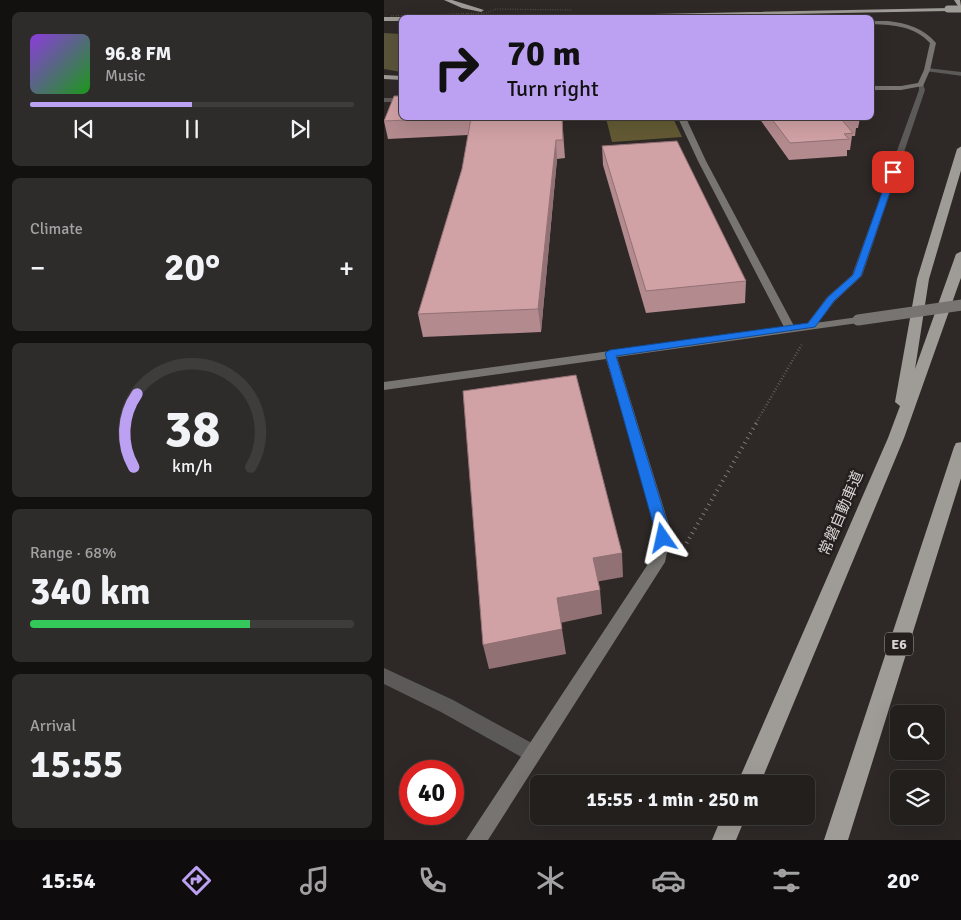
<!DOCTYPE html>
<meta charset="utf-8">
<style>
body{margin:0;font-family:Signika,"Noto Sans JP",sans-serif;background:#2e2c2a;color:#f1f3f6;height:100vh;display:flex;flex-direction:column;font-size:19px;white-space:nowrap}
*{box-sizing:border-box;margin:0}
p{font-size:16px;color:#a2a2a4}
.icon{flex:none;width:28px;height:28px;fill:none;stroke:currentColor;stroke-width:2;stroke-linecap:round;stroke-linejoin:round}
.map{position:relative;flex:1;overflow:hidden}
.drawer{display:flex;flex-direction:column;gap:12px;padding:12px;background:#131110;width:384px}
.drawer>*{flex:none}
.guide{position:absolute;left:15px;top:15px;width:475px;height:105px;border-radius:8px;box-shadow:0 5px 20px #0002,0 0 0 1px #3f3d3b;background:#bca0f2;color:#111;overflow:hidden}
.tools{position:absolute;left:506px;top:705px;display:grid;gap:10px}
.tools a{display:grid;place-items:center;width:55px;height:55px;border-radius:8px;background:#221f1d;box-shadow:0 5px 20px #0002,0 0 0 1px #3f3d3b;font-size:25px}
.speed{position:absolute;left:15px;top:760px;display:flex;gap:10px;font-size:25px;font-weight:700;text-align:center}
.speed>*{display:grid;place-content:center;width:65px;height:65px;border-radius:50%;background:#221f1d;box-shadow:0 5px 20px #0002,0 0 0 1px #3f3d3b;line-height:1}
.speed .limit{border:8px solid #d22;background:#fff;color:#111}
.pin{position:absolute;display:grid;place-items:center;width:42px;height:42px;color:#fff;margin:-21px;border-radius:10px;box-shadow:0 2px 8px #0006}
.me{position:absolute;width:55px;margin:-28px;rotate:349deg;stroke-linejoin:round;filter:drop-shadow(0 0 4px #0008)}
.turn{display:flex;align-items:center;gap:18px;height:105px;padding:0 25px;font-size:22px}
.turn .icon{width:65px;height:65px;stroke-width:2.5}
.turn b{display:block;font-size:35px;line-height:42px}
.big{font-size:38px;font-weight:700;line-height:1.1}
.drawer .card{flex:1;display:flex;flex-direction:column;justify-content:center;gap:8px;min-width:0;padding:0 18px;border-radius:8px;background:#2e2c2a}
.drawer .dial{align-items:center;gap:0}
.dial svg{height:130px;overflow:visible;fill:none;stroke:#3f3d3b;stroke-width:7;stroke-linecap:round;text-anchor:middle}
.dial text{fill:#f1f3f6;stroke:none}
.song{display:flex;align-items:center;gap:15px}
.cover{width:60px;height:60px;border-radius:8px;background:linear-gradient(135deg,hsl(270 70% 55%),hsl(120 70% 35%))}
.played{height:5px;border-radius:2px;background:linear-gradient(90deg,#bca0f2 50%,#3f3d3b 50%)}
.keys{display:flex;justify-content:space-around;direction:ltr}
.heat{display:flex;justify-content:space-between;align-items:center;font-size:28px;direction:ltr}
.charge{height:8px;border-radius:4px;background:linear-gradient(90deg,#34c759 68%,#3f3d3b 0)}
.trip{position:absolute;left:146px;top:775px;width:285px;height:50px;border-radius:8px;background:#221f1d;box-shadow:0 5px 20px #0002,0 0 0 1px #3f3d3b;font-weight:700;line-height:50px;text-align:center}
.tabs{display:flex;height:80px;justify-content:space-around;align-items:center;background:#0e0c0c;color:#a2a2a4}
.tabs .icon{width:35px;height:35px}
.tabs .current{color:#bca0f2}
.tabs b{font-size:22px;color:#f1f3f6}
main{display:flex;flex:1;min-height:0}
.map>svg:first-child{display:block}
.green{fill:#5a543b}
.forest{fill:#635a34}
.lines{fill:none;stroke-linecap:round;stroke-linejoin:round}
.path-far1{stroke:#85817f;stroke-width:2.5;stroke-dasharray:0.5 2.5;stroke-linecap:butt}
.path{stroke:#85817f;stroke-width:4;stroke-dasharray:1 4.5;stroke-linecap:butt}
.street{fill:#5c5a58;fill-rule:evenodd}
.secondary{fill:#777471;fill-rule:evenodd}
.highway{fill:#9f9b96;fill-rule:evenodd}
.path-bridge{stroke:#85817f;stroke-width:1;stroke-dasharray:0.5 2;stroke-linecap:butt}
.secondary-bridge{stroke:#777471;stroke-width:11}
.highway-bridge{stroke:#9f9b96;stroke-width:7}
.wall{fill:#b38a8e}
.shaded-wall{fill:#927174}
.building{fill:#d0a1a5;stroke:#927174}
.route{fill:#1a73e8;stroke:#114b97}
.labels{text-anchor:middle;stroke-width:5;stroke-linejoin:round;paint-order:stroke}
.shield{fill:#241f1d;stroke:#a29e9c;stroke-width:1}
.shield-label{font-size:14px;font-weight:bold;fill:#d8d4d3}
.street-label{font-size:15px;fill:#d8d4d3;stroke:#241f1d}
</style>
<main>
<section class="drawer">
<div class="card">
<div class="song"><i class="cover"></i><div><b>96.8 FM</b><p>Music</p></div></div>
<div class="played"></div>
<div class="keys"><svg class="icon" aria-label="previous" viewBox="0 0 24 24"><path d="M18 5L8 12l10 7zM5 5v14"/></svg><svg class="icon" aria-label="pause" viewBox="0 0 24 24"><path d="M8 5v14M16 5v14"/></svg><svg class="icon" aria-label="next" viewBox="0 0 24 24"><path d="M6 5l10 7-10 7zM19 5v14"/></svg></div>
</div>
<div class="card"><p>Climate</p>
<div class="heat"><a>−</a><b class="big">20°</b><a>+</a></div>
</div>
<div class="card dial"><svg viewBox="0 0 100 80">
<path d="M14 69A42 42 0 1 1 86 69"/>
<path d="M14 69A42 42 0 0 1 16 24" stroke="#bca0f2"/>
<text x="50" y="56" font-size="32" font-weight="700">38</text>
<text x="50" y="72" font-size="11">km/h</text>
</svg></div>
<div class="card"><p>Range · 68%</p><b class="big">340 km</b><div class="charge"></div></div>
<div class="card"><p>Arrival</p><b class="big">15:55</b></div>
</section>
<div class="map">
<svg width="578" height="840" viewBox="0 0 578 840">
<rect width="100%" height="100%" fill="#2e2927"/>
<path class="green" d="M 0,33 L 17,34 L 17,72 L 0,69 Z"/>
<path class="forest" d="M 222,118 L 289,118 L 298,137 L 228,142 Z"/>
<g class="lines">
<path class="path-far1" d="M 372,423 L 418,344"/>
<path class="path" d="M 298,546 L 302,544 L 373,422"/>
<path class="street" d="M 543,68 L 578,72 L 578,76 L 541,71 Z
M 535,84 L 539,84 L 541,90 L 478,276 L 451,301 L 431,327 L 423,327 L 422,325 L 443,297 L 468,275 L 535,90 Z
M 0,98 L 18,98 L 18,102 L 0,102 Z
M 0,668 L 69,700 L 155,747 L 157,753 L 155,759 L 148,762 L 141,759 L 57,712 L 0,684 Z"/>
<path class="secondary" d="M 504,21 C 523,23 539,28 552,43 L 546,70 L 539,86 L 517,90 L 488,90 L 488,86 L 517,86 L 534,83 L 540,70 L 546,43 C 530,26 510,25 488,24 L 488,21 Z
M 294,118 L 302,118 L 322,161 L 410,326 L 474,317 L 479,320 L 474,323 L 233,357 L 284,522 L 286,538 L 281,562 L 104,840 L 82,840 L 266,561 L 272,538 L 270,522 L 222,359 L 0,390 L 0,382 L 400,327 L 314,161 Z"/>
<path class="highway" d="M 60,0 L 68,0 L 100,10 L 97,12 L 78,8 Z
M 570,0 L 576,0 L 578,12 Z
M 566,8 L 564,11 L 204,18 L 73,18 Z
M 0,17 L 18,17 L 20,18 L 18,18 L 18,21 L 0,21 Z
M 0,75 L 18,76 L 18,80 L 0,79 Z
M 578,146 L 578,167 L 545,279 L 531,369 L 572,254 L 578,251 L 578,275 L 574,286 L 520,438 L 376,784 L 353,784 L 504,438 L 516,406 L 511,402 L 533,279 L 573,149 Z
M 578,442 L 578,475 L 464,840 L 440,840 L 570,447 L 572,443 Z
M 338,816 L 362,816 L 352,840 L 328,840 Z"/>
<path class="path-bridge" d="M 7,16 L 102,13 L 112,9 L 187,10"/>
<path class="secondary-bridge" d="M 474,320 L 578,305"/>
<path class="highway-bridge" d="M 564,9 L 578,9"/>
</g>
<path class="wall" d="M 18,118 L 178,118 L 181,158 L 173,159 L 157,332 L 39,337 L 34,314 L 78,169 L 84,135 L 4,139 L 0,121 Z
M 375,118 L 476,118 L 474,128 L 472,128 L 471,136 L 468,136 L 466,150 L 463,150 L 463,156 L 405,160 Z
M 218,146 L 362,281 L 361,303 L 262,313 L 219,165 Z"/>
<path class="shaded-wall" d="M 172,140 L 173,159 L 157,332 L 154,309 Z
M 238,553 L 239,577 L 211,582 L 209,558 Z
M 216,590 L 218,614 L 176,623 L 173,598 Z
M 178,629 L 182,654 L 105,669 L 99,645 Z"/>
<path class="building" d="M 10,96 L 18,96 L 18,118 L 75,118 L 0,121 Z
M 87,118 L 178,118 L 179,140 L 172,140 L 154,309 L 34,314 L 78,169 Z
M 387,118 L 471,118 L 473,119 L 458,120 L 469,133 L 460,134 L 465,139 L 406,143 Z
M 293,141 L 362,281 L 262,291 L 218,146 Z
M 192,375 L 238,553 L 209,558 L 216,590 L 173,598 L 178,629 L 99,645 L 79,391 Z"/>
<path class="route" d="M 506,170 L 513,172 L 477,276 L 450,301 L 431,327 L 232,356 L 283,522 L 286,538 L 284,541 L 274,541 L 221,353 L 226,350 L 424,323 L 444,297 L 469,275 Z"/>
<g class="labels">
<rect class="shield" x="501" y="632.5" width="28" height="23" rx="4"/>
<g class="shield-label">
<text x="515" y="649">E6</text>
</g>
<g class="street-label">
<text transform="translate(457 513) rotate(-67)" y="5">常磐自動車道</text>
</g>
</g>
</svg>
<div class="tools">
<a><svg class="icon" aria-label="search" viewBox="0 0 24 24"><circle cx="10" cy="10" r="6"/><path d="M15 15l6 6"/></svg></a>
<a><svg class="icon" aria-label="layers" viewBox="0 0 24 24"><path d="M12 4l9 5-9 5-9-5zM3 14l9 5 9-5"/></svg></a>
</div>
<div class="speed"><div class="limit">40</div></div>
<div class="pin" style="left:509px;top:172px;background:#d93025"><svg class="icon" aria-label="arrive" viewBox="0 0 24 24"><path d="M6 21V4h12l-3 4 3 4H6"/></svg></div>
<svg class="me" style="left:279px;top:538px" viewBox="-20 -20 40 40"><path d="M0-17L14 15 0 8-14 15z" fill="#1a73e8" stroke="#fff" stroke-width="4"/></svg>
<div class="trip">15:55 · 1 min · 250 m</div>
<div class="guide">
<div class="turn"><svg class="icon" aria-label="right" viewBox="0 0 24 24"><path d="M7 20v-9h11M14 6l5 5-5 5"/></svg><div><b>70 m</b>Turn right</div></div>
</div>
</div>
</main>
<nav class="tabs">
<b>15:54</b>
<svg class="icon current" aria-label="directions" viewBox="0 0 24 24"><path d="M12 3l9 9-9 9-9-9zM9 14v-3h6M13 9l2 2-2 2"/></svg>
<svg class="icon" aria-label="music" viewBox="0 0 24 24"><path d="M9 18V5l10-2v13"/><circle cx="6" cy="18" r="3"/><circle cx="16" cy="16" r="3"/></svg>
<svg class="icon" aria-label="phone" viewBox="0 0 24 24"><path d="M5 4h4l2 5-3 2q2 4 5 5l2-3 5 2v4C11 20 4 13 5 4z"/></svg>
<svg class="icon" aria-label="climate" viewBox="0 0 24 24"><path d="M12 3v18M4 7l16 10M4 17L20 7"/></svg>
<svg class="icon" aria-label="car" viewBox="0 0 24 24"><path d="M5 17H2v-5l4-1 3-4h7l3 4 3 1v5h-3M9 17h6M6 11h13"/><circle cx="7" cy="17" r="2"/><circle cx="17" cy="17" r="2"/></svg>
<svg class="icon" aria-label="filters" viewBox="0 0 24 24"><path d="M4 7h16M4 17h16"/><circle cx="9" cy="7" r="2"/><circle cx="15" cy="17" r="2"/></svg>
<b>20°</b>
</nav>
